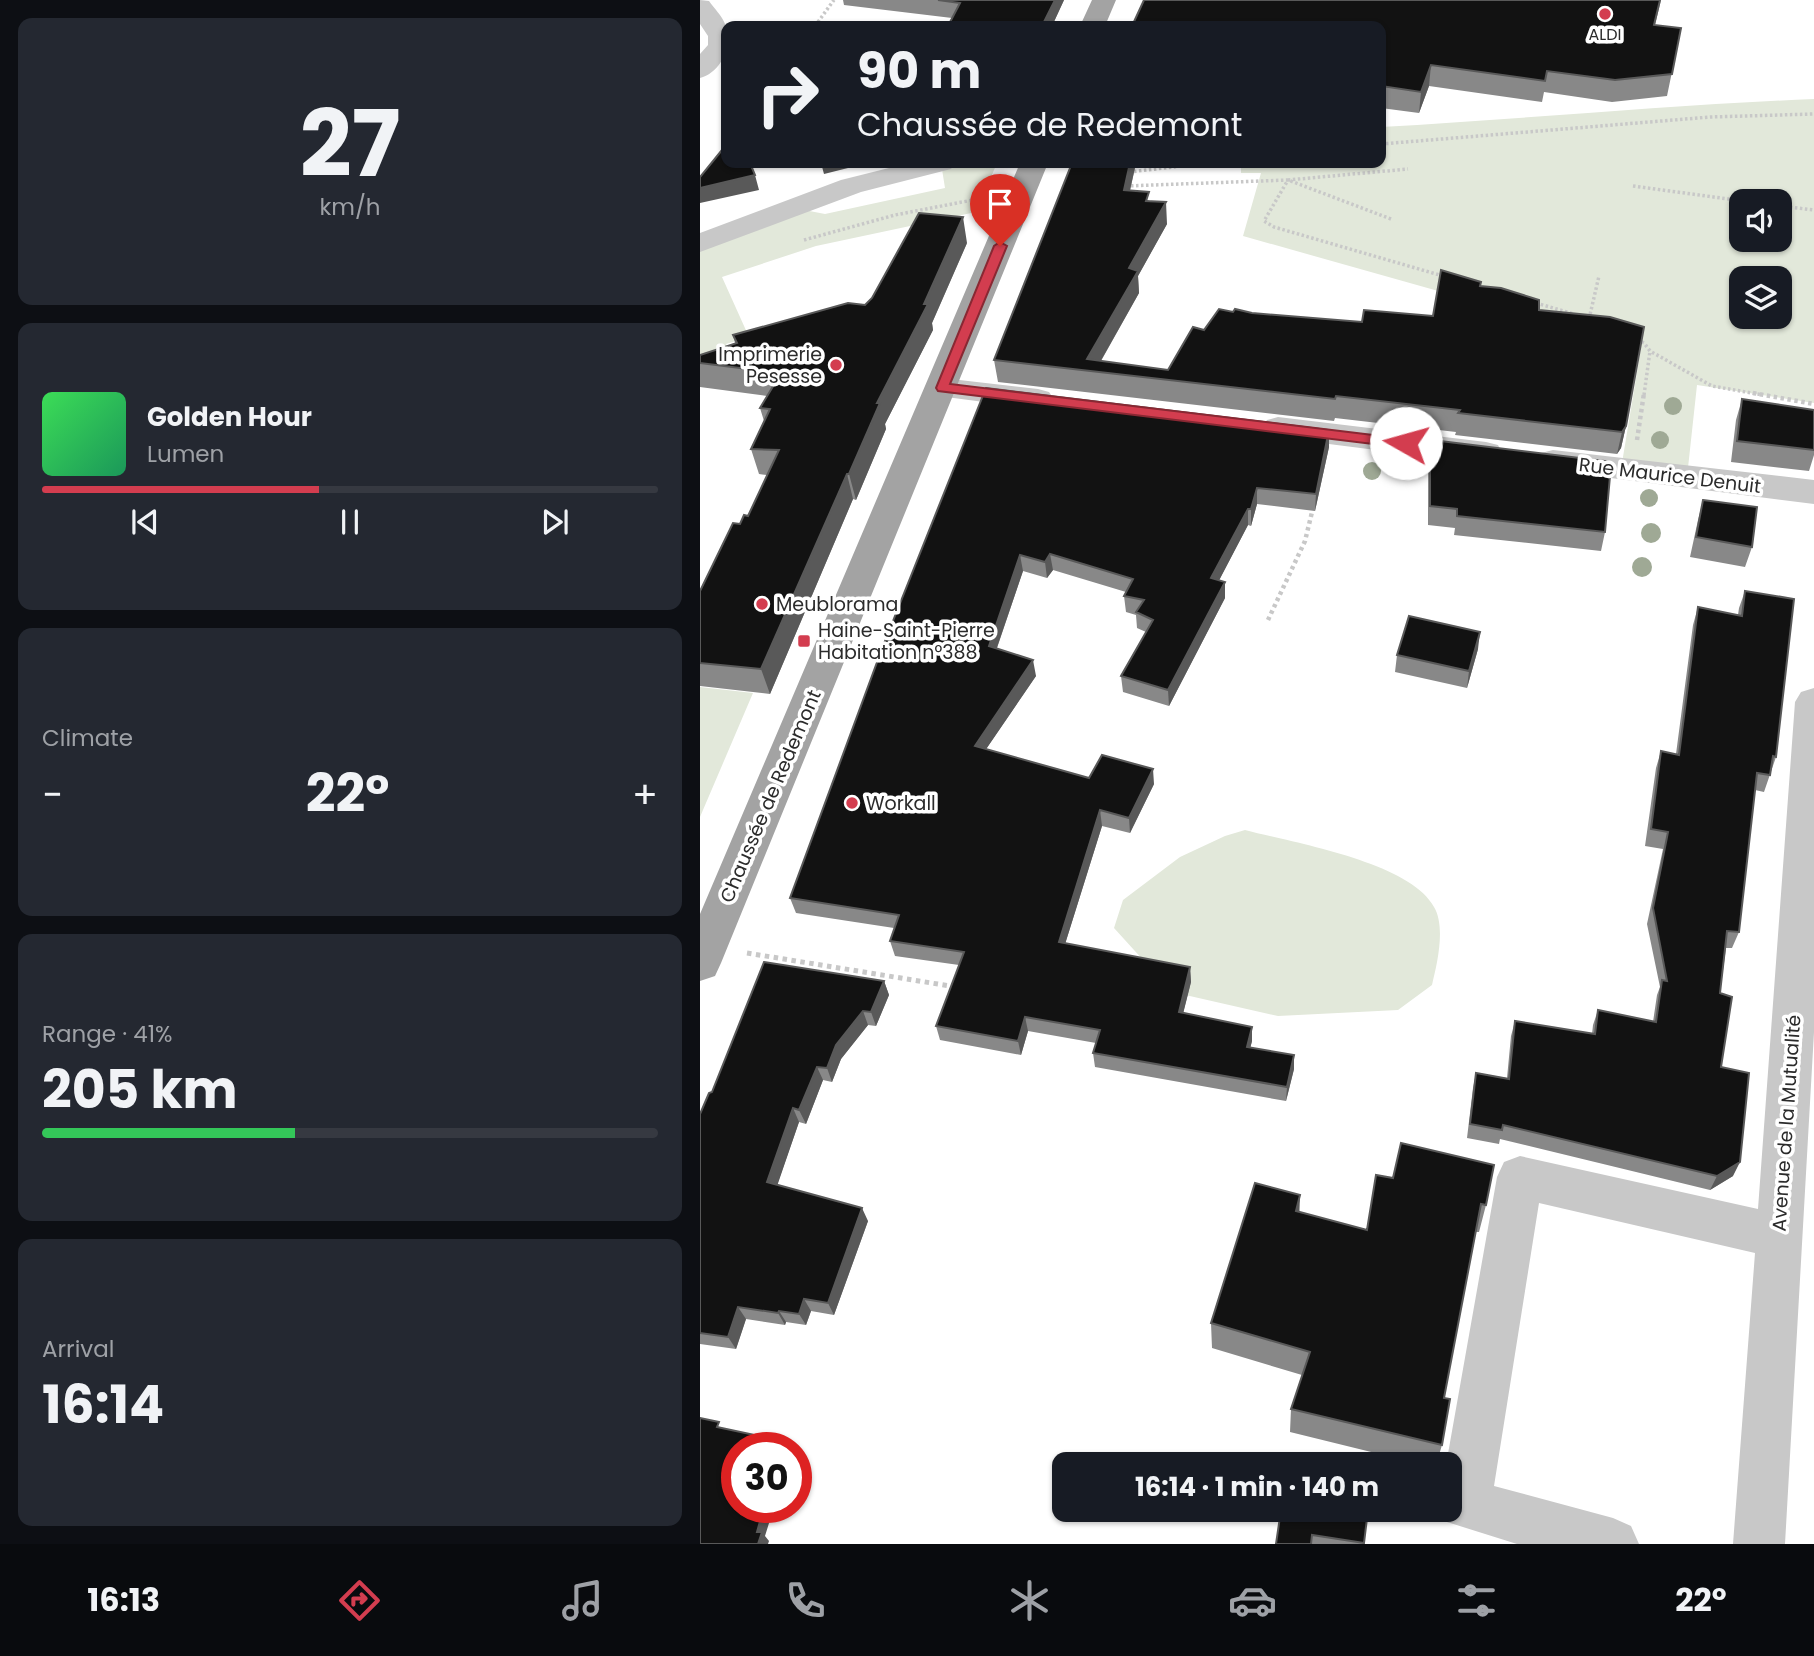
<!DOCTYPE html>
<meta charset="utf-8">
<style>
body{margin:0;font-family:Poppins,sans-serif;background:#242831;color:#f1f3f6;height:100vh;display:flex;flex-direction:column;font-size:26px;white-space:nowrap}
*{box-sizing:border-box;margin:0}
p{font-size:23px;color:#9ea1a6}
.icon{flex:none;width:38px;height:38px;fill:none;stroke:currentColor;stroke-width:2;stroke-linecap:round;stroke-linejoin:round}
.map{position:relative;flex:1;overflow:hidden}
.drawer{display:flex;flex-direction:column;gap:18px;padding:18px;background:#0d0f14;width:700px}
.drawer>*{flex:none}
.hud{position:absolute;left:21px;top:21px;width:665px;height:147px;border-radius:14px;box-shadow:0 2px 5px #0004;background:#171b24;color:#f1f3f6;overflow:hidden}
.buttons{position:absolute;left:1029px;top:189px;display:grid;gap:14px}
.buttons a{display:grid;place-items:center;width:63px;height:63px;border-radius:14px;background:#171b24;box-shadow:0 2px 5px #0004;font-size:35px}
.speed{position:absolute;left:21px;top:1432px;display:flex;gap:14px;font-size:35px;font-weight:700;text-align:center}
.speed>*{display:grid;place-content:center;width:91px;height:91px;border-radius:50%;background:#171b24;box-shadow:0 2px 5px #0004;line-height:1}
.speed .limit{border:10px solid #d22;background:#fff;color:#111}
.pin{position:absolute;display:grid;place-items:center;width:60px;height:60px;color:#fff;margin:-72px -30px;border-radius:50% 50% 50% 0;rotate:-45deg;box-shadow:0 0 7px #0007}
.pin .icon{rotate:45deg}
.me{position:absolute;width:77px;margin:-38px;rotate:277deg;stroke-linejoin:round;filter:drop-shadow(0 0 5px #0008)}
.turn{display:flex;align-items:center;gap:24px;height:147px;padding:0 21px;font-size:32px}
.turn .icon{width:91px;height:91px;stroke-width:2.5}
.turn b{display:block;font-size:49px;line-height:60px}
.big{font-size:52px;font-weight:700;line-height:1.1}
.drawer .tile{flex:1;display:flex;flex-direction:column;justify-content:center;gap:10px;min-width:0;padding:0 24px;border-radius:14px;background:#242831}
.drawer .dial{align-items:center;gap:0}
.dial b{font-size:91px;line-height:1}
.song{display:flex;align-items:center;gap:21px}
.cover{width:84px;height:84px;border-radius:10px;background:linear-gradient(135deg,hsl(130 70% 55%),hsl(150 70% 35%))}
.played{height:7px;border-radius:4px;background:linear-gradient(90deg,#d33d4f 45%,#363941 45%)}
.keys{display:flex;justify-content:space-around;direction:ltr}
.heat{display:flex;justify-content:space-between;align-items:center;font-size:38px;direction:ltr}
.charge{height:10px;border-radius:5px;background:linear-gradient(90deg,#34c759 41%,#363941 0)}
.trip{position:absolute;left:352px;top:1452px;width:410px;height:70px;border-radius:14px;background:#171b24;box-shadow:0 2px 5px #0004;font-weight:700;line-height:70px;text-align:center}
.tabs{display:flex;height:112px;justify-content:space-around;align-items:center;background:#090b0e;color:#9ea1a6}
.tabs .icon{width:49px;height:49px}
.tabs .active{color:#d33d4f}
.tabs b{font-size:32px;color:#f1f3f6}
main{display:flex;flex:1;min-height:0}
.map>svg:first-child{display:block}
.green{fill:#e2e8da;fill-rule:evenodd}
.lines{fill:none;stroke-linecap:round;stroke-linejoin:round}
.path-far2{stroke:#c8c8c8;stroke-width:3.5;stroke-dasharray:2.5 2.5;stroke-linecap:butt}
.path-far1{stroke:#c8c8c8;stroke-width:4.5;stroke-dasharray:3.5 3.5;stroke-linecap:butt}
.path{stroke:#c8c8c8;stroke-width:5;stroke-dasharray:4.5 4.5;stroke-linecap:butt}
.minor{fill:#c8c8c8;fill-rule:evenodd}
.major{fill:#a3a3a3;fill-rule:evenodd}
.tree{fill:#9fa995}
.wall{fill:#888}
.shaded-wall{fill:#595959}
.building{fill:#121212;stroke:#595959;stroke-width:2}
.route{fill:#d33d4f;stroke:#892833;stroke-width:2}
.poi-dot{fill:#d33d4f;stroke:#fff;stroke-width:2.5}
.labels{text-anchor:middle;stroke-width:7;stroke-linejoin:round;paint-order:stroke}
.far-poi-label{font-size:16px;fill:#2b2b2b;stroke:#fff}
.poi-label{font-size:19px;fill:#2b2b2b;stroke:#fff;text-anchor:start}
.street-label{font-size:19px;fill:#2b2b2b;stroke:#fff}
</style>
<main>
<section class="drawer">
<div class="tile dial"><b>27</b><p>km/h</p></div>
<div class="tile">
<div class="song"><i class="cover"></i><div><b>Golden Hour</b><p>Lumen</p></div></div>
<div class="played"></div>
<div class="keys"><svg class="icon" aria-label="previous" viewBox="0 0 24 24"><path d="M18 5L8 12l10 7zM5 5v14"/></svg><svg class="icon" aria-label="pause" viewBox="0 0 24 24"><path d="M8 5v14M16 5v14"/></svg><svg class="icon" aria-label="next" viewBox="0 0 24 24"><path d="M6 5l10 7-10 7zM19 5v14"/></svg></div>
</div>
<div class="tile"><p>Climate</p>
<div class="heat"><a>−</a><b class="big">22°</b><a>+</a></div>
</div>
<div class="tile"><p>Range · 41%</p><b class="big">205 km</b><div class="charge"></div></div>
<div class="tile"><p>Arrival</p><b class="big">16:14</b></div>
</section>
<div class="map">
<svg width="1114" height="1544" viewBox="0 0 1114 1544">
<rect width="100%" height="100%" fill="#fff"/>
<path class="green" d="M 1114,99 L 1114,403 L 997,385 L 987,477 L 921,469 L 941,348 L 543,236 L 561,173 L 541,173 L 541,163 L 681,163 L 681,127 C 825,119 969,105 1114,99 ZM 1041,201 L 1080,201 L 1080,240 L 1041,240 ZM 1041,278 L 1080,278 L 1080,317 L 1041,317 Z
M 241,163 L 297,163 L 276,212 L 116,246 L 22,277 L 49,337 L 26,344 L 35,367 L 0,378 L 0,243 L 94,208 L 125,214 L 245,188 Z
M 0,687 L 53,693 L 0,817 Z
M 545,830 C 594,843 710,862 734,907 C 746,927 737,964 732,985 L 698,1010 L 578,1016 L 481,994 L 444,961 L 414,928 L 423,900 L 480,857 L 525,836 Z"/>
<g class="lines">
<path class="path-far2" d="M 115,26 L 134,0
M 681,144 L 1010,117 L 1114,114
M 429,172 L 508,163
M 426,186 L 588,180 L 564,221 L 574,227 L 743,276
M 933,186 L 1043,201
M 1080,206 L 1114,210
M 691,219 L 588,180 L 708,169
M 104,240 L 195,215 L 283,198
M 836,303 L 874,314
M 889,319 L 899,276
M 937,340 L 944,343 L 950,351 L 1012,386 L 1063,395
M 944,395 L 950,351"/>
<path class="path-far1" d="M 1053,393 L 1114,404
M 937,440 L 944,393
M 568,620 L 605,541 L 613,508"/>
<path class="path" d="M 47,953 L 256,987"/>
<path class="minor" d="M 0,0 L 9,1 C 14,8 22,16 25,24 C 34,43 22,72 0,78 L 0,54 L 8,45 L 8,36 L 0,24 Z
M 209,163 L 255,163 L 251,169 L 161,192 L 0,252 L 0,233 L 141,180 Z
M 242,378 L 338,389 L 349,392 L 354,399 L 349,406 L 338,409 L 231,395 L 226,388 L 231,381 Z
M 578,417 L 786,442 L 798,445 L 802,453 L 798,461 L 786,464 L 567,436 L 562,428 L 567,420 Z
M 853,450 L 1114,480 L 1114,504 L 841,469 L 836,461 L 841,453 Z
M 1114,688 L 1114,1032 L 1085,1544 L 1033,1544 L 1055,1253 L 839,1203 L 794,1486 L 913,1518 L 931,1526 L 939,1544 L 817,1544 L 747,1522 L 742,1510 L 749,1510 L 749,1465 L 746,1465 L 797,1177 L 804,1162 L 820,1156 L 1058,1209 L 1095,702 L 1101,692 Z"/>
<path class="major" d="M 392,0 L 416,0 L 405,26 L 380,26 Z
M 320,163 L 348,163 L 21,963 L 15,976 L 0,981 L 0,914 Z"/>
</g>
<g class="tree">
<circle cx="973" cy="406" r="9"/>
<circle cx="960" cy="440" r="9"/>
<circle cx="672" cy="471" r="9"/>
<circle cx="949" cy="498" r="9"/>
<circle cx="951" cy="533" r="10"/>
<circle cx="942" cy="567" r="10"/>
</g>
<path class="wall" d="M 143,0 L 364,0 L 352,26 L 252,18 L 144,5 Z
M 444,0 L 961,0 L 955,25 L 981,28 L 967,96 L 912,102 L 844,92 L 842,102 L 729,86 L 719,113 L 681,108 L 681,26 Z
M 372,163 L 436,163 L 430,191 L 450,201 L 467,224 L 438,276 L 439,293 L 401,361 L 468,370 L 504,330 L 533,312 L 662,322 L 733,316 L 780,286 L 839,310 L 926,426 L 921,448 L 917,454 L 755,435 L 756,432 L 635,418 L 634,421 L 298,382 L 294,360 Z
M 267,243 L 232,323 L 233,330 L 185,424 L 186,429 L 156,500 L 153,499 L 70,694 L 0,686 L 0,591 L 40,524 L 48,516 L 67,475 L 59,474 L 51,449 L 64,421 L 60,408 L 67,396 L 0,387 L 0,355 L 35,343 L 33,335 L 165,305 Z
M 286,388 L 629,430 L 629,447 L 615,511 L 557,504 L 551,526 L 548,525 L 519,580 L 525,598 L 469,706 L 423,692 L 421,676 L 446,632 L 437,628 L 436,615 L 426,612 L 424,596 L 426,592 L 353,570 L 347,578 L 323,571 L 297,648 L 336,676 L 286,749 L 389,778 L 454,784 L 430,833 L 402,826 L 365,944 L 490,967 L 491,982 L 483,1013 L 552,1041 L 550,1048 L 594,1055 L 594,1069 L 586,1101 L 395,1067 L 393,1053 L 396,1043 L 328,1031 L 321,1055 L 240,1040 L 236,1026 L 259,965 L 195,956 L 190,941 L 194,928 L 96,913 L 90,898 Z
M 1042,399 L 1114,410 L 1114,455 L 1109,471 L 1031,462 L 1036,420 Z
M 730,454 L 902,475 L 905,532 L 901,551 L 754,535 L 755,528 L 728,525 L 728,473 Z
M 1003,500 L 1052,547 L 1045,567 L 990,557 L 998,520 Z
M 1045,591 L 1076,757 L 1064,792 L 1055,790 L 1039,932 L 1032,948 L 1026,948 L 1020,993 L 1021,1067 L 1033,1176 L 1010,1190 L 800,1139 L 799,1144 L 767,1138 L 773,1088 L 776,1073 L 807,1078 L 811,1036 L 815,1021 L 892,1034 L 893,1025 L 898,1010 L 953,1022 L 957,995 L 960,987 L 947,924 L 963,849 L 945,846 L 956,768 L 961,751 L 976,754 L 993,625 L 998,607 L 1038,615 L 1039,608 Z
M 778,649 L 767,688 L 695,672 L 697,655 Z
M 184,981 L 189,995 L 176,1026 L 168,1025 L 141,1059 L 132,1082 L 123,1080 L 106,1124 L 99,1122 L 77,1185 L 168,1221 L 134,1315 L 111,1311 L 106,1325 L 86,1322 L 85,1325 L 46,1319 L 36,1349 L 0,1344 L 0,1114 Z
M 676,1175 L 786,1205 L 779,1232 L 776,1232 L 744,1398 L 742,1445 L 736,1465 L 724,1465 L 590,1432 L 591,1409 L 602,1375 L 512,1348 L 511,1323 L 599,1212 L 667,1230 Z
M 668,1510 L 664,1544 L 576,1544 Z"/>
<path class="shaded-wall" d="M 355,0 L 364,0 L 352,26 L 342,26 Z
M 731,65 L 729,86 L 719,113 L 721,92 Z
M 121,163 L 163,163 L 164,164 L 124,174 Z
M 430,163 L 436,163 L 425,212 L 424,190 Z
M 55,175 L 59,190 L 0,203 L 0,188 Z
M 466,202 L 467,224 L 438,276 L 439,293 L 395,371 L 387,359 L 429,268 Z
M 263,217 L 267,243 L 232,323 L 233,330 L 185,424 L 186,429 L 156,500 L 149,474 L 177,403 L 224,304 Z
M 926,426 L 921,448 L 917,454 L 922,432 Z
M 629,430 L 629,447 L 615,511 L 616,494 Z
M 905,461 L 901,480 L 897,474 Z
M 147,474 L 153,499 L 70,694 L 61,669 Z
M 557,488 L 557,504 L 551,526 L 551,509 Z
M 548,509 L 548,525 L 512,594 L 511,578 Z
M 350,554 L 353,570 L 347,578 L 345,562 Z
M 320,555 L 323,571 L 292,662 L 289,646 Z
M 525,582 L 525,598 L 469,706 L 468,690 Z
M 780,632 L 778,649 L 767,688 L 769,671 Z
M 333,660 L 336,676 L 278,761 L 275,746 Z
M 453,769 L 454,784 L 430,833 L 429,818 Z
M 400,810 L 402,826 L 361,957 L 359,942 Z
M 490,967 L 491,982 L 480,1026 L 479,1012 Z
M 184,981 L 189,995 L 176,1026 L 171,1012 Z
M 163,1011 L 168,1025 L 141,1059 L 132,1082 L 127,1068 L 136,1045 Z
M 325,1017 L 328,1031 L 321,1055 L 318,1041 Z
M 552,1027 L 552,1041 L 547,1061 L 547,1047 Z
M 594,1055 L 594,1069 L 586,1101 L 587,1087 Z
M 117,1067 L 123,1080 L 106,1124 L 99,1110 Z
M 93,1108 L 99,1122 L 74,1195 L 67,1182 Z
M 1040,1162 L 1033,1176 L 1010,1190 L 1017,1176 Z
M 600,1195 L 599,1223 L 596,1211 Z
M 162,1208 L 168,1221 L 134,1315 L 128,1303 Z
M 104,1299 L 111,1311 L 106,1325 L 99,1314 Z
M 38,1307 L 46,1319 L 36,1349 L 28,1337 Z
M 79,1311 L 86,1322 L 85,1325 L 78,1313 Z
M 83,1441 L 88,1447 L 81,1447 Z
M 64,1507 L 74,1507 L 65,1536 L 69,1541 L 68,1544 L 58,1544 L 57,1532 Z"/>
<path class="building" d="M 238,0 L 355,0 L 342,26 L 248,26 L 260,3 Z
M 444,0 L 960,0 L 954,25 L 981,28 L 972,74 L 915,80 L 847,71 L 845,81 L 731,65 L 721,92 L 681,86 L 681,26 L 432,26 Z
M 26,149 L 26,163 L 50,163 L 55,175 L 0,188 L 0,177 L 22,150 Z
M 372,163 L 430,163 L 424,190 L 449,192 L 446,201 L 466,202 L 429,268 L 438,271 L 387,359 L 468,370 L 493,327 L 504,330 L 519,309 L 533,312 L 535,309 L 552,313 L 662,322 L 664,310 L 733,316 L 741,270 L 781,282 L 780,286 L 801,288 L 839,300 L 839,310 L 910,317 L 944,327 L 926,426 L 922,432 L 758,413 L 760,410 L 636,396 L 635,399 L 294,360 Z
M 219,213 L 263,217 L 224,304 L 228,304 L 177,403 L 180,403 L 149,474 L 147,474 L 61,669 L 0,663 L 0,591 L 33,523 L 40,524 L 44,515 L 48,516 L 79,450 L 51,449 L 70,409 L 60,408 L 81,373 L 0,363 L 0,355 L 37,343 L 33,335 L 148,303 L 165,305 L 172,298 Z
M 286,388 L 629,430 L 616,494 L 557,488 L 551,509 L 548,509 L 511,578 L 525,582 L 468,690 L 421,676 L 453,620 L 436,612 L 444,600 L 424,596 L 433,579 L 350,554 L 345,562 L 320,555 L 289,646 L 333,660 L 275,746 L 389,778 L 402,755 L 453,769 L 429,818 L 400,810 L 359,942 L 490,967 L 479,1012 L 552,1027 L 547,1047 L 594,1055 L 587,1087 L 393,1053 L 400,1030 L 325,1017 L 318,1041 L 236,1026 L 264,952 L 190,941 L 199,915 L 90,898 L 183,646 Z
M 1042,399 L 1114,410 L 1114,450 L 1037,441 Z
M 740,441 L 905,461 L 897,474 L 910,476 L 905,532 L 757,516 L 757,509 L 730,506 L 730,454 Z
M 1003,500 L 1057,507 L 1052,547 L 996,537 Z
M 1045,591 L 1094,599 L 1076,757 L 1073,756 L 1070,775 L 1057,773 L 1039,932 L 1027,931 L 1020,993 L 1032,997 L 1021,1067 L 1049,1073 L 1040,1162 L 1017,1176 L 803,1125 L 802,1130 L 770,1124 L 776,1073 L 809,1079 L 815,1021 L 895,1034 L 898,1010 L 956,1022 L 962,980 L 967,981 L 953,908 L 968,832 L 951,829 L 961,751 L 979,755 L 998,607 L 1042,616 Z
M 709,616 L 780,632 L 769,671 L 697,655 Z
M 64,962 L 184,981 L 171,1012 L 163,1011 L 136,1045 L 127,1068 L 117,1067 L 99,1110 L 93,1108 L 67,1182 L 162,1208 L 128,1303 L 104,1299 L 99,1314 L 79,1311 L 78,1313 L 38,1307 L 28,1337 L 0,1333 L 0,1114 L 9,1093 L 12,1092 Z
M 701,1143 L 794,1165 L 786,1205 L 781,1204 L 744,1398 L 750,1399 L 742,1445 L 591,1409 L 610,1352 L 511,1323 L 555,1183 L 600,1195 L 596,1211 L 667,1230 L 676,1175 L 693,1178 Z
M 0,1418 L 19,1422 L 17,1427 L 83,1441 L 81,1447 L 37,1447 L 37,1507 L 64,1507 L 57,1532 L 62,1532 L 58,1544 L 0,1544 Z
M 581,1510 L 668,1510 L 664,1543 L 612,1535 L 611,1544 L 576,1544 Z"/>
<path class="route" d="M 300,242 L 307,246 L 250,384 L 706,439 L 713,443 L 706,448 L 238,391 L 236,388 L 294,246 Z"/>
<g class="poi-dot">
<circle cx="905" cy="14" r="7"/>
<circle cx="136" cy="365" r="7"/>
<circle cx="62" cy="604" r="7"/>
<rect x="97" y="634" width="14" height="14" rx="3.5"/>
<circle cx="152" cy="803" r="7"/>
</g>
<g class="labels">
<g class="far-poi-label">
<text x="905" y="40">ALDI</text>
</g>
<g class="poi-label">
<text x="122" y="361" text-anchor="end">Imprimerie<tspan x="122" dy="22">Pesesse</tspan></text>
<text x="76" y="611">Meublorama</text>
<text x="118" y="637">Haine-Saint-Pierre<tspan x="118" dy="22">Habitation n°388</tspan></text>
<text x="166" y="810">Workall</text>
</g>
<g class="street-label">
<text transform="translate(970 475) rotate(7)" y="7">Rue Maurice Denuit</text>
<text transform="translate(70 796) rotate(-67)" y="7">Chaussée de Redemont</text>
<text transform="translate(1086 1123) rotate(-86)" y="7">Avenue de la Mutualité</text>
</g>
</g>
</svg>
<div class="buttons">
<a><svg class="icon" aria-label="sound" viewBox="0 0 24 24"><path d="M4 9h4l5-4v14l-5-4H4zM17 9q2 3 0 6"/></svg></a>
<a><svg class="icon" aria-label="layers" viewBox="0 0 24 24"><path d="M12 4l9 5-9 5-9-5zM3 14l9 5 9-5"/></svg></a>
</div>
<div class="speed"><div class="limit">30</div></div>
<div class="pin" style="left:300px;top:246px;background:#d93025"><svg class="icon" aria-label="arrive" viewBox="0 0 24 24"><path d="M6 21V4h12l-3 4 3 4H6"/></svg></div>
<svg class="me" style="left:706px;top:443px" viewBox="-20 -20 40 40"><circle r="19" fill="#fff"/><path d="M0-13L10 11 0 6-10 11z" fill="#d33d4f"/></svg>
<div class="trip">16:14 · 1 min · 140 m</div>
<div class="hud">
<div class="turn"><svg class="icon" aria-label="right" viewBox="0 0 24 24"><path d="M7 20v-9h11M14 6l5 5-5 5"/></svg><div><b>90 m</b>Chaussée de Redemont</div></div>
</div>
</div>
</main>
<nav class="tabs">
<b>16:13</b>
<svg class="icon active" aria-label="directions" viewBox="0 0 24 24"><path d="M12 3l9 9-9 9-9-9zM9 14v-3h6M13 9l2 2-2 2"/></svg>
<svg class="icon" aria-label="music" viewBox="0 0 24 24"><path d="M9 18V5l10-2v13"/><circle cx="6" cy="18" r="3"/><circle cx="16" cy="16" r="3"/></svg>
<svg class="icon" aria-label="phone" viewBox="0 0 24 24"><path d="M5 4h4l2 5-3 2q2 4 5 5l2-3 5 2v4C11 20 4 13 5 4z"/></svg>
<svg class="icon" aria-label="climate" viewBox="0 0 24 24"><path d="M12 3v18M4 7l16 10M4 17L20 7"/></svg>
<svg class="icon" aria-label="car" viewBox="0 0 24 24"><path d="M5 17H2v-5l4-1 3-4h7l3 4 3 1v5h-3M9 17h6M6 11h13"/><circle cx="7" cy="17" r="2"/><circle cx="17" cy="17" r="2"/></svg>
<svg class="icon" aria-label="filters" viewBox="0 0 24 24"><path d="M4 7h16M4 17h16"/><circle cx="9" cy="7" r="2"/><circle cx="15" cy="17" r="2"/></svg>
<b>22°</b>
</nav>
